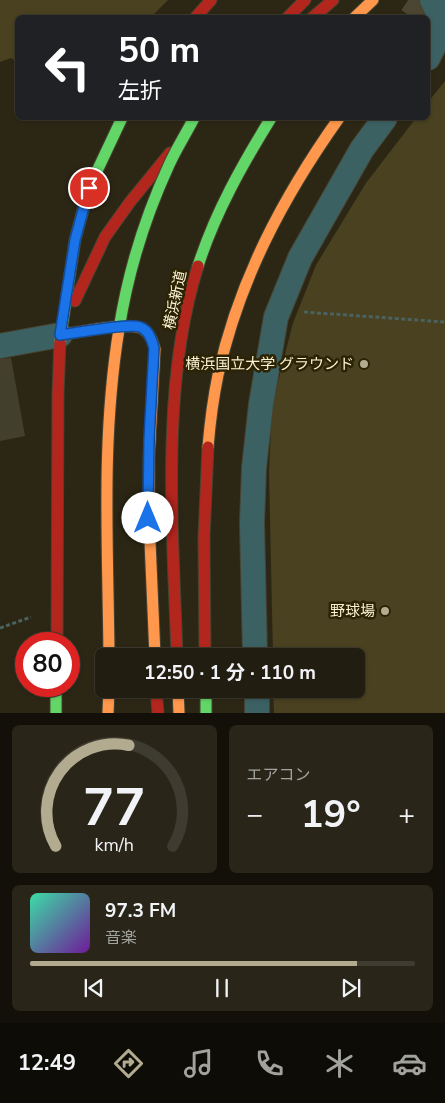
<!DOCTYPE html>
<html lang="ja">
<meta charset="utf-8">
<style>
body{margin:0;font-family:"Nunito Sans","Noto Sans JP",sans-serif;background:#292619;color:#f1f3f6;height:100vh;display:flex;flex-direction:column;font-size:19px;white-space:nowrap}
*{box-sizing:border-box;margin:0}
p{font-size:16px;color:#a2a29f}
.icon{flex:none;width:28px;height:28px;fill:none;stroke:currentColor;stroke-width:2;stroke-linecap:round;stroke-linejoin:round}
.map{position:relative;height:713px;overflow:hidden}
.drawer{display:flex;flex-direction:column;gap:12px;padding:12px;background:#121009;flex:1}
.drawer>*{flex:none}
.top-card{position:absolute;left:15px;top:15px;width:415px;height:105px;border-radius:8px;box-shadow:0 1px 4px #0004,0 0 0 1px #3e3b30;background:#202124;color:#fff;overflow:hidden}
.speed{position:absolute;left:15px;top:632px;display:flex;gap:10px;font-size:25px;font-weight:700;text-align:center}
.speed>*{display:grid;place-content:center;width:65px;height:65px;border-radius:50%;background:#211d10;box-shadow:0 1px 4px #0004,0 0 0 1px #3e3b30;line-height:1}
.speed .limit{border:8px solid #d22;background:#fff;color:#111}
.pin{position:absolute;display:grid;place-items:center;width:42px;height:42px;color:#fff;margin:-21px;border:2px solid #fff;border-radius:50%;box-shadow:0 1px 5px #0007}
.me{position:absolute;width:55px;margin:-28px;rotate:0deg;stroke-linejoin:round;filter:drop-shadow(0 0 4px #0008)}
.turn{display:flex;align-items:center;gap:18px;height:105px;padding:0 20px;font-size:22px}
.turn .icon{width:65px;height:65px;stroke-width:2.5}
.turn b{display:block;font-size:35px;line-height:42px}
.big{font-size:38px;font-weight:700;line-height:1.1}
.drawer .widget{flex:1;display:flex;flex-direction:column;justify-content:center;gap:8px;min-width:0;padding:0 18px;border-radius:8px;background:#292619}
.drawer .dial{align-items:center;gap:0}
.dial svg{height:130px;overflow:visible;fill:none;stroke:#3e3b30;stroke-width:7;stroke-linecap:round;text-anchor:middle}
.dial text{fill:#f1f3f6;stroke:none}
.song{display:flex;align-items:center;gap:15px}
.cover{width:60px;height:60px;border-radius:8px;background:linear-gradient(135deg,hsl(160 70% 55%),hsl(280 70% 35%))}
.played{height:5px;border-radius:2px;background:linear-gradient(90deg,#b2ab90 85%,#3e3b30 85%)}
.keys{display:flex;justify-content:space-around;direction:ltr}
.heat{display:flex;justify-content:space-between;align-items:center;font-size:28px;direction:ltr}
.drawer .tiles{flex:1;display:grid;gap:12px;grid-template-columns:1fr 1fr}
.widget:last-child{grid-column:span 2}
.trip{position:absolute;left:95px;top:648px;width:270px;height:50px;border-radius:8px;background:#211d10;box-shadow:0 1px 4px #0004,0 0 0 1px #3e3b30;font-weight:700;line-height:50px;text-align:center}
.tab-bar{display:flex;height:80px;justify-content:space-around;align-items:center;background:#0d0c06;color:#a2a29f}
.tab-bar .icon{width:35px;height:35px}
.tab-bar .on{color:#b2ab90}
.tab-bar b{font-size:22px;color:#f1f3f6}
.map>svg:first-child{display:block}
.green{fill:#49411f}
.building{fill:#42402c}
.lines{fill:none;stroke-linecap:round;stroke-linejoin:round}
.highway-tunnel{stroke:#4b4532;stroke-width:28;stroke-dasharray:28 14;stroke-linecap:butt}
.street-casing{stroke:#474331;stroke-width:26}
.fast-casing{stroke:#474331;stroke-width:13}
.slow-casing{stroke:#474331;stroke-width:13}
.jam-casing{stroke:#474331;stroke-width:13}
.path{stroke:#4b6260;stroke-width:3;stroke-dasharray:4 2.5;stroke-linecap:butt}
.street{stroke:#3c6163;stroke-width:24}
.fast{stroke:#63d668;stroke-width:11}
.slow{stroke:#ff974d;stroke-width:11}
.jam{stroke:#b3261e;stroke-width:11}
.fast-bridge-casing{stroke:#474331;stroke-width:13;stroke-linecap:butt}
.slow-bridge-casing{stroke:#474331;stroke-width:13;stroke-linecap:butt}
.fast-bridge{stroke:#63d668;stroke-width:11}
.slow-bridge{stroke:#ff974d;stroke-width:11}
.route-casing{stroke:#114b97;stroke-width:12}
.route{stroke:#1a73e8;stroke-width:9}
.poi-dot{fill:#b2ab90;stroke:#2b2303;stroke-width:2}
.labels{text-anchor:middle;stroke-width:5;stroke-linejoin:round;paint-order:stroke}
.street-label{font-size:15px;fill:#faf2d3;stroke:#2b2303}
.poi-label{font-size:15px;fill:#faf2d3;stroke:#2b2303;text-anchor:end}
</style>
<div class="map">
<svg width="445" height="713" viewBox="0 0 445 713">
<rect width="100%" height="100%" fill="#2c2715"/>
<path class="green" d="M 0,0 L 168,0 L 151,17 L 18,18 L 17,62 L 11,58 L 0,62 Z
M 445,81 L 445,713 L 274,713 L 273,689 L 356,689 L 356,656 L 273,656 L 269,472 L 272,405 L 293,323 L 316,265 L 366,183 L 416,118 L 428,118 L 428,102 Z"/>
<path class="building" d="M 11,358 L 25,436 L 0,441 L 0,359 Z"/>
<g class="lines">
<path class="highway-tunnel" d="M 413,18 L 425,0"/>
<defs>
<path id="street" d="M 428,58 L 437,40 L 440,17 L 432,0
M 0,346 L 60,335
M 255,656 L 252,523 L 254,468 L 261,404 L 276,317 L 300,258 L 362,149 L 385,118
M 257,689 L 257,713"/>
<path id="fast" d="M 198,266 C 215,213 242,165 271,118
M 60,341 L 75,240 L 89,188 L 122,118
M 56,686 L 56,713
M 206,689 L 206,713"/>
<path id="slow" d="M 354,18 L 373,0
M 60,335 C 76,333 131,321 143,329 C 150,333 153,342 155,349 L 149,458 L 149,518 L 155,656
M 208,447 C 210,423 213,399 218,375 C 239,280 283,197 339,118
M 178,689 L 179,713
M 108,713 L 109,689"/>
<path id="jam" d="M 195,18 L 211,0
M 287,18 L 305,0
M 312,18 L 333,0
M 75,301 L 105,237 L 130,202 L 170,153
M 57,644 L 58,394 L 60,341
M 177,656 C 173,532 160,385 198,266
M 205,656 L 204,537 L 208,447
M 156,689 L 158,713"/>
</defs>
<use href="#street" class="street-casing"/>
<use href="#fast" class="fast-casing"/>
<use href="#slow" class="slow-casing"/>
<use href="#jam" class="jam-casing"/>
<path class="path" d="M 304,312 L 445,322
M 0,628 L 31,617"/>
<use href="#street" class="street"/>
<use href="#fast" class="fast"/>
<use href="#slow" class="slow"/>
<use href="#jam" class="jam"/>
<defs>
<path id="fast-bridge" d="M 119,329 C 128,272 145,217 169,165 C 176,149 186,134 194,118"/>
<path id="slow-bridge" d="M 109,656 C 108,544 101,440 119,329"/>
</defs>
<use href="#fast-bridge" class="fast-bridge-casing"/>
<use href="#slow-bridge" class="slow-bridge-casing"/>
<use href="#fast-bridge" class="fast-bridge"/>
<use href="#slow-bridge" class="slow-bridge"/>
</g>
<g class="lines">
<defs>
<path id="route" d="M 89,188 L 75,240 L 60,335 C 77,333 127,323 140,327 C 149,330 152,340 154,348 L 149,440 L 148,518"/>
</defs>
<use href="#route" class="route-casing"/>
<use href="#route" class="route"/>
</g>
<g class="poi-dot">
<circle cx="364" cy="364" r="5"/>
<circle cx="385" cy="611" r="5"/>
</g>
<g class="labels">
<g class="street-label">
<text transform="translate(175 300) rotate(-78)" y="5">横浜新道</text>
</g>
<g class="poi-label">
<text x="354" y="369">横浜国立大学 グラウンド</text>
<text x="375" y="616">野球場</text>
</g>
</g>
</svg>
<div class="speed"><div class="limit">80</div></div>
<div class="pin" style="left:89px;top:188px;background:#d93025"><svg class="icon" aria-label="arrive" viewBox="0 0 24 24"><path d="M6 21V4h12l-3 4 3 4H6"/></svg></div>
<svg class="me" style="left:148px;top:518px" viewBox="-20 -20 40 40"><circle r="19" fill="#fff"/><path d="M0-13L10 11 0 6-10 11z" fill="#1a73e8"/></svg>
<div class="trip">12:50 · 1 分 · 110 m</div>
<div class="top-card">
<div class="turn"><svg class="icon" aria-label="left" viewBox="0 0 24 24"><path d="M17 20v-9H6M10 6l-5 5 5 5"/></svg><div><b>50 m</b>左折</div></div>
</div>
</div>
<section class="drawer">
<div class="tiles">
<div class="widget dial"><svg viewBox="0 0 100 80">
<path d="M14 69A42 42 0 1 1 86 69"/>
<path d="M14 69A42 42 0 0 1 59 7" stroke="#b2ab90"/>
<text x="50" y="56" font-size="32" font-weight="700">77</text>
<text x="50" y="72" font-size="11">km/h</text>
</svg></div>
<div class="widget"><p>エアコン</p>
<div class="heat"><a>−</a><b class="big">19°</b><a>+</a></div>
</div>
<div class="widget">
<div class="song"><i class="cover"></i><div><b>97.3 FM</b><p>音楽</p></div></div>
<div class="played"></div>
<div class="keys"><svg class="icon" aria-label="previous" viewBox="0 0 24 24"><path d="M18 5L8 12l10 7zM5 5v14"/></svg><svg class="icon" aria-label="pause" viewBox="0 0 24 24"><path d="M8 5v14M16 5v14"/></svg><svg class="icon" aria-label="next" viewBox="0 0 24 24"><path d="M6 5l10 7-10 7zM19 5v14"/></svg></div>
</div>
</div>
</section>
<nav class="tab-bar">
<b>12:49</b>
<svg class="icon on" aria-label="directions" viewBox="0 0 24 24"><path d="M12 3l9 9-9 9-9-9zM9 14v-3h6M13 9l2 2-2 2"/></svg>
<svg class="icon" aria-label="music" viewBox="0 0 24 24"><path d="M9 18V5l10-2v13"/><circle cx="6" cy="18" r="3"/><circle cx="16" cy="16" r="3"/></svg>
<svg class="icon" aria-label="phone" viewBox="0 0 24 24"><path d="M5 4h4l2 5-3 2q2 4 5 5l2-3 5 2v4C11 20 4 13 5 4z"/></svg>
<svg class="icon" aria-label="climate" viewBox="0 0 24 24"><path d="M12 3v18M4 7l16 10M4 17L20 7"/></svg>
<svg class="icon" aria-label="car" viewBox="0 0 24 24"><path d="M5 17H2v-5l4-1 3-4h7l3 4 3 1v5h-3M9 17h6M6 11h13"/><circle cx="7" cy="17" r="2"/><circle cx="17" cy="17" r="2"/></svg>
</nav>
